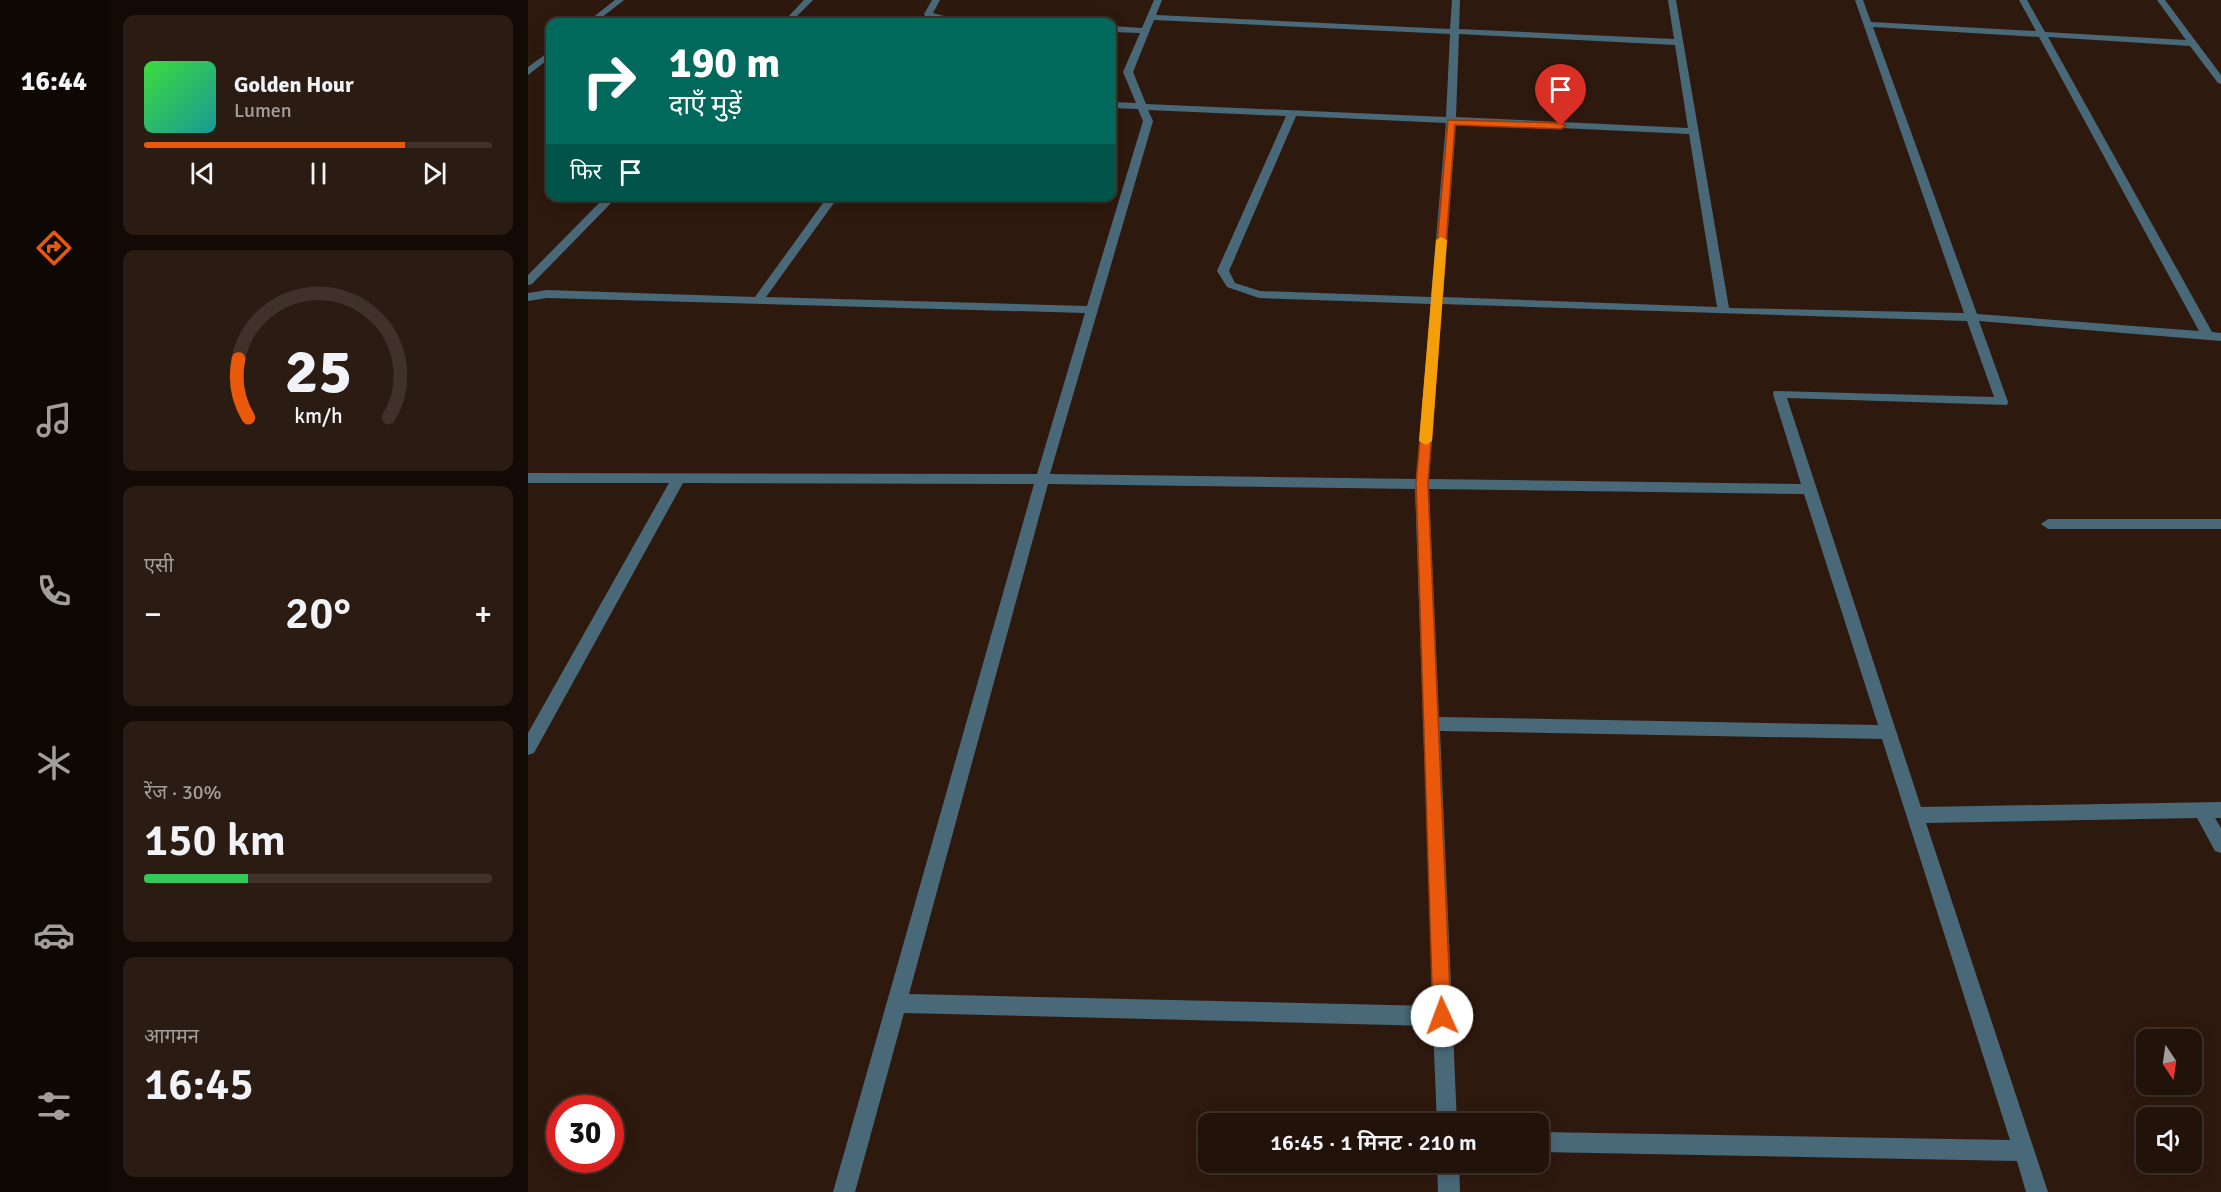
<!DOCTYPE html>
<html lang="hi">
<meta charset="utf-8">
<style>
body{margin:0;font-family:Signika,"Noto Sans Devanagari",sans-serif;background:#2a1c13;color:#f1f3f6;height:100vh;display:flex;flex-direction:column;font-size:22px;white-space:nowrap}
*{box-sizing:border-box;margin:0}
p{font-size:20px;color:#a29e9c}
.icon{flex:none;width:33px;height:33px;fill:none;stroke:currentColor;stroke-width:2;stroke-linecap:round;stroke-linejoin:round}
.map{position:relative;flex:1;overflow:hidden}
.panel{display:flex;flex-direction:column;gap:15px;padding:15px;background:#130a06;width:420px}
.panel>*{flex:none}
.top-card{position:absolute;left:18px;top:18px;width:570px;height:183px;border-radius:12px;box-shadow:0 3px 15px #0003,0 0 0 2px #3f322b;background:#00695c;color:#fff;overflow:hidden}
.needle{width:39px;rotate:167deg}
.controls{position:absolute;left:1608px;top:1029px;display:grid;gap:12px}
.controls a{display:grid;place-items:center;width:66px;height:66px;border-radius:12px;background:#22130a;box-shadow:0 3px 15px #0003,0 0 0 2px #3f322b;font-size:30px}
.speed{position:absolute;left:18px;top:1095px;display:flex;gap:12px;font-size:30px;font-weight:700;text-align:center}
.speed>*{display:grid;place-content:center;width:78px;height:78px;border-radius:50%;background:#22130a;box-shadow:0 3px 15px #0003,0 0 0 2px #3f322b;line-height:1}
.speed .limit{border:9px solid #d22;background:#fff;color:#111}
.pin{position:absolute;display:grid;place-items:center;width:51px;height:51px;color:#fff;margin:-62px -26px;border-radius:50% 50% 50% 0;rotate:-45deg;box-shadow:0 0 6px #0007}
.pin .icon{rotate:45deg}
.me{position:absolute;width:66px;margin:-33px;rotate:358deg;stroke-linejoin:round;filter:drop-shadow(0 0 4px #0008)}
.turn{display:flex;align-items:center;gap:21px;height:126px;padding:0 24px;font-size:27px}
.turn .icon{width:78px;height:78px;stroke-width:2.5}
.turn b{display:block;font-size:42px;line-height:51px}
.then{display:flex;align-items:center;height:57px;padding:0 24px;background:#0003;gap:12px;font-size:22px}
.big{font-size:45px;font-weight:600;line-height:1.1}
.panel .tile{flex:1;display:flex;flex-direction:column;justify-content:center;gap:9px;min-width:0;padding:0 21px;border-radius:12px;background:#2a1c13}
.panel .dial{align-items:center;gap:0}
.dial svg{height:156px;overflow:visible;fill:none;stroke:#3f322b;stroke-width:7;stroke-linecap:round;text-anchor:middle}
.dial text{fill:#f1f3f6;stroke:none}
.song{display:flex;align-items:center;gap:18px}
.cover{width:72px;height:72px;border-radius:9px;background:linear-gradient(135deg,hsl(120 70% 55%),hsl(180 70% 35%))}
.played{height:6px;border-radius:3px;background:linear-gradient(90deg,#ea580c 75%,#3f322b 75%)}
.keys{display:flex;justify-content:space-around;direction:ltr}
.heat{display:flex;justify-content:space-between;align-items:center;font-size:33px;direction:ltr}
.charge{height:9px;border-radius:4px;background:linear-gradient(90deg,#34c759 30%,#3f322b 0)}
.trip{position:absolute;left:670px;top:1113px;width:351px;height:60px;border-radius:12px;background:#22130a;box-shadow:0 3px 15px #0003,0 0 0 2px #3f322b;font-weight:600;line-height:60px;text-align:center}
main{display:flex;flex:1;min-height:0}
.menu{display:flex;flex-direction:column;width:108px;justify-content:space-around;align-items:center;background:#0e0804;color:#a29e9c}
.menu .icon{width:42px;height:42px}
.menu .selected{color:#ea580c}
.menu b{font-size:27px;color:#f1f3f6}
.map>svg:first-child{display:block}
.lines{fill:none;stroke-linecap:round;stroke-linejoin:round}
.street{fill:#496979;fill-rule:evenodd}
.route{fill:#ea580c;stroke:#983908;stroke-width:1.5}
.slow{fill:#f59e0b}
</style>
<main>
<nav class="menu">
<b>16:44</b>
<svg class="icon selected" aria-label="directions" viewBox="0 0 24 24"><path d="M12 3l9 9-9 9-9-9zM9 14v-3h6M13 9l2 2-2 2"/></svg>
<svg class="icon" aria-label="music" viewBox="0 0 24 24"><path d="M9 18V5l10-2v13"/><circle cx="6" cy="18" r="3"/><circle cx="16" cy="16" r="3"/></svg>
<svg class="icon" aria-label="phone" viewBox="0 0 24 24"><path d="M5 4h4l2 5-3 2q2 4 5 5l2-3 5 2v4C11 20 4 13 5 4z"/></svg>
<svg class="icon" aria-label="climate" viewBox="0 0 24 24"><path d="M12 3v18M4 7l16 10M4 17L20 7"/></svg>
<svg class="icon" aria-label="car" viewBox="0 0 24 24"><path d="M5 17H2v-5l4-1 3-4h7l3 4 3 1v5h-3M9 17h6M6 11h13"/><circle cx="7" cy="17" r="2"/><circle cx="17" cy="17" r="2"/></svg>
<svg class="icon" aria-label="filters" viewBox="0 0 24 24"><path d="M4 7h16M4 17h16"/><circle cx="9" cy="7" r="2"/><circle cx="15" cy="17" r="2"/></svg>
</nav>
<section class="panel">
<div class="tile">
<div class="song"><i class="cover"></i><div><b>Golden Hour</b><p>Lumen</p></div></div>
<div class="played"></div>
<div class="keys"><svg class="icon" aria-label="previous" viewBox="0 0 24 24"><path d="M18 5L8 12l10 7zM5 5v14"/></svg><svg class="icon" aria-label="pause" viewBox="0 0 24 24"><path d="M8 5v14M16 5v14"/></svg><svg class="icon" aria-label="next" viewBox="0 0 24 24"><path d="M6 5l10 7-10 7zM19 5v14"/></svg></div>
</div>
<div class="tile dial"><svg viewBox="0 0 100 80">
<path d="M14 69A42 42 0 1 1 86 69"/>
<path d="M14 69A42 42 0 0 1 9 39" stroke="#ea580c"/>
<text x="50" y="56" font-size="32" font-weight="700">25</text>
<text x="50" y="72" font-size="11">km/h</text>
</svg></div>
<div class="tile"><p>एसी</p>
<div class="heat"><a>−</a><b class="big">20°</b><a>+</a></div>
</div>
<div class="tile"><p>रेंज · 30%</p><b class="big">150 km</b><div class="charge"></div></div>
<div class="tile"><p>आगमन</p><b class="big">16:45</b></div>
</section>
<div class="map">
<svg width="1693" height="1192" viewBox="0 0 1693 1192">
<rect width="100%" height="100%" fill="#2e190e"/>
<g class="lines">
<path class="street" d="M 87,0 L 96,0 L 68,22 L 59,22 Z
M 276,0 L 285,0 L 263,22 L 255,22 Z
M 404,0 L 412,0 L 405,13 L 431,20 L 432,22 L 414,22 L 397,16 L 396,14 Z
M 626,0 L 634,0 L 628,15 L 922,29 L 924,0 L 932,0 L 931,29 L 1146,39 L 1140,0 L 1148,0 L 1201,308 L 1436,313 L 1327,0 L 1335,0 L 1343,22 L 1508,31 L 1491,0 L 1499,0 L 1517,32 L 1658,40 L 1629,0 L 1637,0 L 1693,75 L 1693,84 L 1690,83 L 1662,46 L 1520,37 L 1684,332 L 1693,333 L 1693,341 L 1451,321 L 1480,402 L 1479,405 L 1259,398 L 1393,807 L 1693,802 L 1693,818 L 1687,818 L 1693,828 L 1693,853 L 1687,851 L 1669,818 L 1398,823 L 1520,1192 L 1498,1192 L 1489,1161 L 1011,1152 L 1011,1132 L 1482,1140 L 1354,739 L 912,731 L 929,1124 L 909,1124 L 905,1026 L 376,1013 L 327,1192 L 305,1192 L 506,484 L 155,483 L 6,753 L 0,755 L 0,733 L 141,483 L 0,483 L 0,473 L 509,474 L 557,313 L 19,298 L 0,301 L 0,293 L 19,290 L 227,297 L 300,196 L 311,196 L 238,297 L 559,306 L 615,121 L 610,109 L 584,108 L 584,102 L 608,103 L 595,72 L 612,33 L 584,32 L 584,26 L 614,28 ZM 626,20 L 922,34 L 918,117 L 618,104 L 605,72 ZM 1345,27 L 1511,37 L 1671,331 L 1449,314 ZM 931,34 L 1147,45 L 1160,128 L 928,117 ZM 620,110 L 758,116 L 689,271 L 699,287 L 731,298 L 903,304 L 888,479 L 522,474 L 625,121 ZM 768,116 L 918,123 L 903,297 L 732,291 L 707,283 L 701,271 ZM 928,123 L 1161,134 L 1189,307 L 915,297 ZM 914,304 L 1439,321 L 1466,397 L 1246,391 L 1245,394 L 1273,484 L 901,479 ZM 520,484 L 887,489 L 905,1006 L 381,994 ZM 901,489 L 1276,494 L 1350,725 L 911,717 Z
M 22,51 L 22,58 L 0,75 L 0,67 Z
M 78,196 L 90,196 L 4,284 L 0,285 L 0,275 Z
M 1520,519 L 1693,519 L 1693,529 L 1520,529 L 1513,524 Z
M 909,1162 L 931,1162 L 932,1192 L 910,1192 Z"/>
</g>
<path class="route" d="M 920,120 L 1033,123 L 1038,126 L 1033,129 L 927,125 L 900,484 L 923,1016 L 920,1022 L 914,1024 L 908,1022 L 905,1016 L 888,484 Z"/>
<path class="slow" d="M 913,237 L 919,240 L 904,441 L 898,445 L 891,441 L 908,240 Z"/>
</svg>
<div class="controls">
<a><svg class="needle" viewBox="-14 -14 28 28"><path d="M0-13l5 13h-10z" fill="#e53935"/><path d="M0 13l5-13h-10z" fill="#a29e9c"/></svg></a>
<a><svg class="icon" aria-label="sound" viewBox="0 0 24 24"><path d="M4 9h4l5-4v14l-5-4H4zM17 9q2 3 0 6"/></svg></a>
</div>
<div class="speed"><div class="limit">30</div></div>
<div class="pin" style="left:1033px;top:126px;background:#d93025"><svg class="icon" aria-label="arrive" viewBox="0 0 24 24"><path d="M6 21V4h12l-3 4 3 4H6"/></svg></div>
<svg class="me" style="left:914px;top:1016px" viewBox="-20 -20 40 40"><circle r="19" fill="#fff"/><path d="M0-13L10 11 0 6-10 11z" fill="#ea580c"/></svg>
<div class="trip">16:45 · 1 मिनट · 210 m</div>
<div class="top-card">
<div class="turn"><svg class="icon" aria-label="right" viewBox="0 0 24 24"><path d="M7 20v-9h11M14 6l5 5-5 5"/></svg><div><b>190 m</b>दाएँ मुड़ें</div></div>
<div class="then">फिर<svg class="icon" aria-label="arrive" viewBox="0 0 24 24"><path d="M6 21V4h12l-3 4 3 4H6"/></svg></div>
</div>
</div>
</main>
